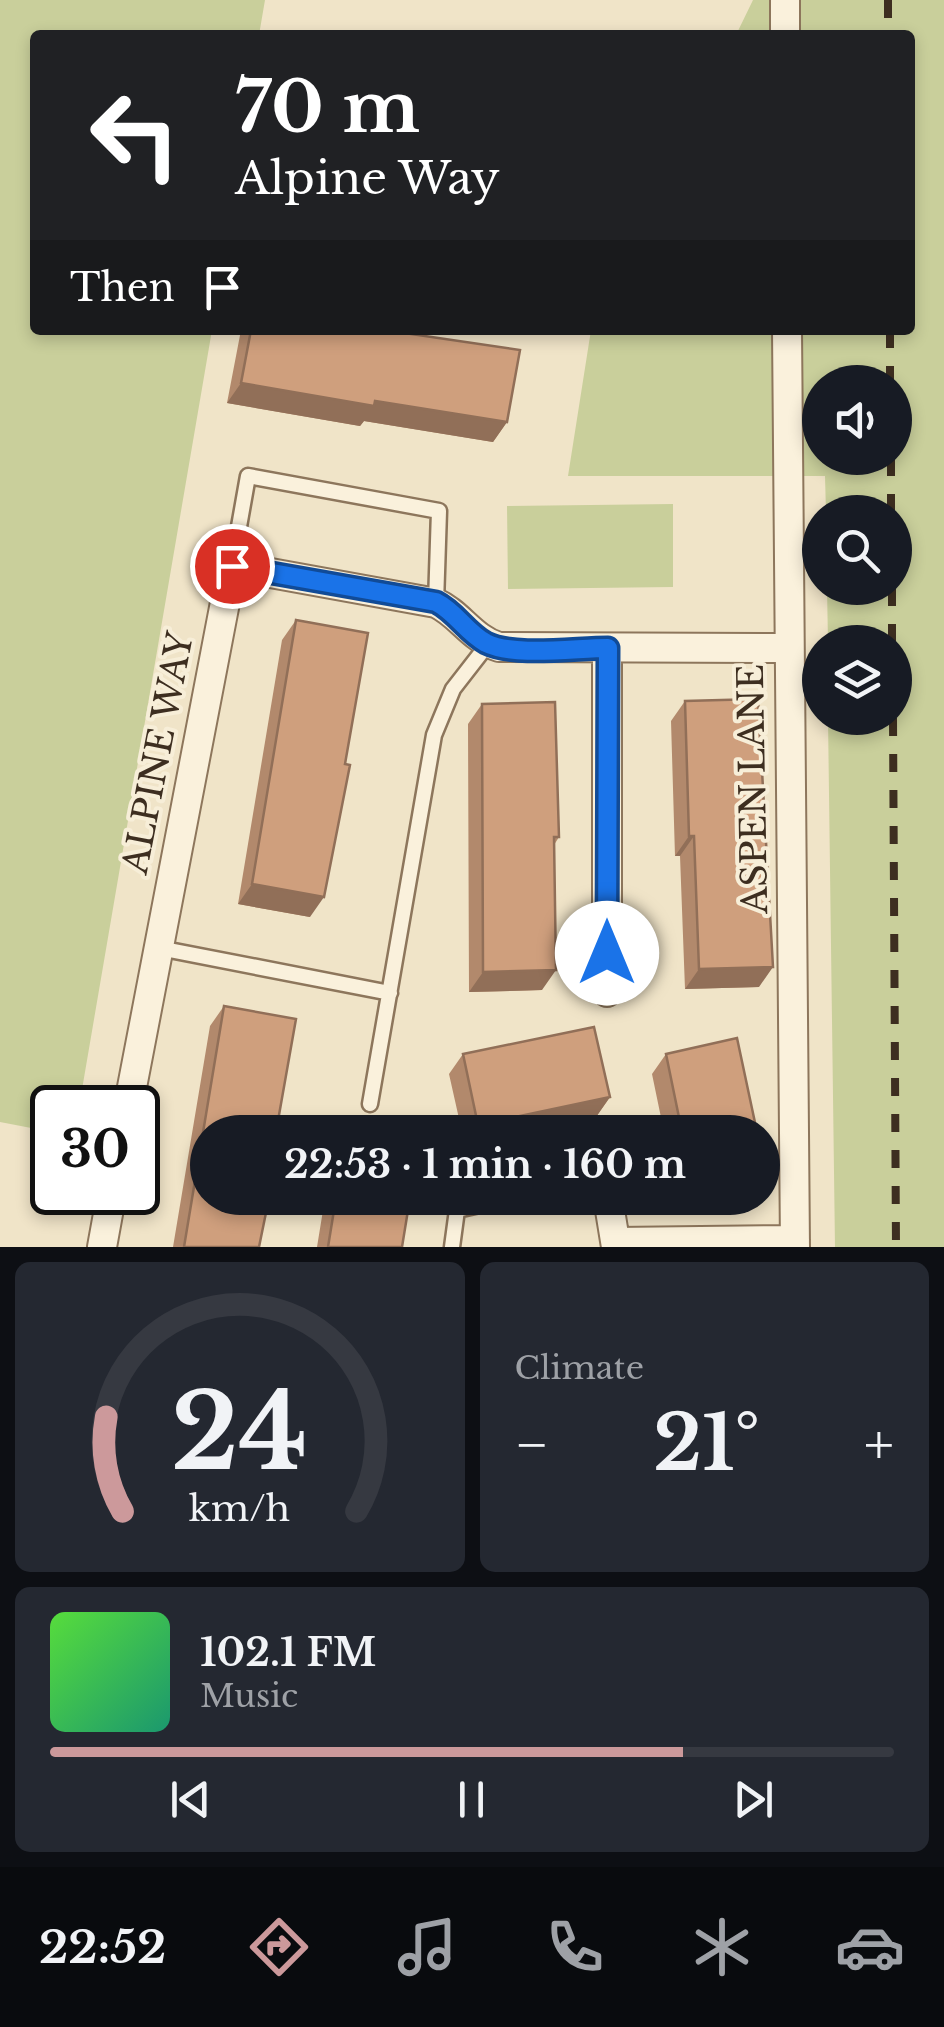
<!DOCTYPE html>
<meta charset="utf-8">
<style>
body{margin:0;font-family:"Libre Baskerville",serif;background:#242831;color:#f1f3f6;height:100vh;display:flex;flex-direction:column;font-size:38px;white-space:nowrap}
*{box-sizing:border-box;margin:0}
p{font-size:32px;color:#9ea1a6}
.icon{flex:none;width:55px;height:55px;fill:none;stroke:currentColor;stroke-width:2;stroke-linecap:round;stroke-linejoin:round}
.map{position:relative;height:1247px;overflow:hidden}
.details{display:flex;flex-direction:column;gap:15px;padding:15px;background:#0d0f14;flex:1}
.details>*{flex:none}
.guide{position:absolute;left:30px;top:30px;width:885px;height:305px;border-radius:10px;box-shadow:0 5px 15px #0003;background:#202124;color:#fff;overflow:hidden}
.fabs{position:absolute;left:802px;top:365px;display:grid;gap:20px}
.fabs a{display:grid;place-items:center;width:110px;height:110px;border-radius:50%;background:#171b24;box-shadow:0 5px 15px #0003;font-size:50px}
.speed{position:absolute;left:30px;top:1085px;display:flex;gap:20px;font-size:50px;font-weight:700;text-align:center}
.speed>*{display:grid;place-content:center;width:130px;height:130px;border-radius:50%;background:#171b24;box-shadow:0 5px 15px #0003;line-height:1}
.speed .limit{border:5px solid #111;border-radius:15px;background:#fff;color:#111}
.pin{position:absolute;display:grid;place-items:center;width:85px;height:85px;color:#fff;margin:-42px;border:5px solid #fff;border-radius:50%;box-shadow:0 2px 10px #0007}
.me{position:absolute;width:110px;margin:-55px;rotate:0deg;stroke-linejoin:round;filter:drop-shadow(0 0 8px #0008)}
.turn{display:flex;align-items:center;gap:35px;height:210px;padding:0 40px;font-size:45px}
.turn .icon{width:130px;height:130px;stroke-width:2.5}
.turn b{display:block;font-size:70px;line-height:85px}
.then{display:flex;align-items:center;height:95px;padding:0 40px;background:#0003;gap:20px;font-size:38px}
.big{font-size:75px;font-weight:700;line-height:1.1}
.details .widget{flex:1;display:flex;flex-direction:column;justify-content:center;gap:15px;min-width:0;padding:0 35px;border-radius:15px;background:#242831}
.details .dial{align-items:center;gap:0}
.dial svg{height:260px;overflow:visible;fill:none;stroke:#363941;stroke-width:7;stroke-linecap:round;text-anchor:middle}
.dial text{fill:#f1f3f6;stroke:none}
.song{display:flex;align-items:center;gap:30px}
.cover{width:120px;height:120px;border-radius:15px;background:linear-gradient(135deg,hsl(110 70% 55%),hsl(160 70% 35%))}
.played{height:10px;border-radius:5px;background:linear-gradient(90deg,#cc999b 75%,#363941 75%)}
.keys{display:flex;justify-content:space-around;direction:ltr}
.heat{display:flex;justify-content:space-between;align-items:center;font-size:55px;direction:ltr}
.details .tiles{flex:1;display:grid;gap:15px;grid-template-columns:1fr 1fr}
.widget:last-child{grid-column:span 2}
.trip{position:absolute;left:190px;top:1115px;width:590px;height:100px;border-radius:50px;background:#171b24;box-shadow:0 5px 15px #0003;font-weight:700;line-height:100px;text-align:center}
.dock{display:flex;height:160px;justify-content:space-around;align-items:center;background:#090b0e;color:#9ea1a6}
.dock .icon{width:70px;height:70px}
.dock .active{color:#cc999b}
.dock b{font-size:45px;color:#f1f3f6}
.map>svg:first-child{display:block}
.green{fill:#c9cf9b;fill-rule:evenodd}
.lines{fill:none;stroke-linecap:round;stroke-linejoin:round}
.service-casing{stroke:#8d765c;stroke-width:19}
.minor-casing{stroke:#8d765c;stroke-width:32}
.service{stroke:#faf1dc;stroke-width:14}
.minor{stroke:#faf1dc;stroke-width:28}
.rail{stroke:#3d2e20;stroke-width:8;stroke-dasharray:18 18;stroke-linecap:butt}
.wall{fill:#b2896c}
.shaded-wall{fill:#916f58}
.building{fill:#cf9f7d;stroke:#916f58;stroke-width:2.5}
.route-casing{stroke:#114b97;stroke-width:25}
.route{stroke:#1a73e8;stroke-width:18}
.labels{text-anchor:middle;stroke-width:8;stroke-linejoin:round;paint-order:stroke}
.street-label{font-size:35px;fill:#3d2e20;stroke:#f7eed8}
</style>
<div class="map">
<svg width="944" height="1247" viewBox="0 0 944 1247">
<rect width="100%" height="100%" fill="#f0e4c8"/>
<path class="green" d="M 0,0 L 265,0 L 259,35 L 35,35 L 35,330 L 212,330 L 79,1107 L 52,1108 L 52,1132 L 0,1122 Z
M 753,0 L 944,0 L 944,1247 L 835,1247 L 828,718 L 895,718 L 895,642 L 828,642 L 827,588 L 895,588 L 895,512 L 826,512 L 825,476 L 568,476 L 591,330 L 910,330 L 910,35 L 736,35 ZM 820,382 L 895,382 L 895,458 L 820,458 Z
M 673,504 L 673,587 L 508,589 L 507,506 Z"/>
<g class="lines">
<defs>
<path id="service" d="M 232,566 L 248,476 L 439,511 L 436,603
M 159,948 L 390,993
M 370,1104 L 434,735 L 453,689 L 488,644
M 452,1247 L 457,1210 L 511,1198"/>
<path id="minor" d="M 785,35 L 785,0
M 787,330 L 795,1247
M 607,992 L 607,648
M 128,1108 L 232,566 L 436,603 C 460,614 472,639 499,647 L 789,648
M 608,1198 L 616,1247
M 616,1242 L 795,1240
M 102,1247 L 112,1192"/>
</defs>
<use href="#service" class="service-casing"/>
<use href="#minor" class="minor-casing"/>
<use href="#service" class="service"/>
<use href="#minor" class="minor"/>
<path class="rail" d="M 888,0 L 888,35
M 890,330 L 890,382
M 891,458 L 891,512
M 892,588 L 892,642
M 893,718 L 896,1247"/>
</g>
<path class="wall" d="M 241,330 L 384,330 L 507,422 L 493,442 L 364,421 L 360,426 L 227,403 Z
M 296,620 L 310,917 L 238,904 L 282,640 Z
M 685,701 L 759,987 L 685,989 L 680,856 L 675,856 L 671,721 Z
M 482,704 L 559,837 L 554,845 L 542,990 L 469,992 L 468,724 Z
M 224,1006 L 276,1132 L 259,1247 L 173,1247 L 210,1026 Z
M 463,1054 L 610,1097 L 596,1117 L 524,1132 L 462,1132 L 449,1074 Z
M 666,1054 L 757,1132 L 664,1132 L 652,1074 Z
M 349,1117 L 420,1132 L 338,1132 Z
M 325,1198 L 410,1198 L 402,1247 L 317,1247 Z"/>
<path class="shaded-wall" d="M 241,383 L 375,401 L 507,422 L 493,442 L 364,421 L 360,426 L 227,403 Z
M 689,836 L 694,836 L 680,856 L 675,856 Z
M 252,884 L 324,897 L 310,917 L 238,904 Z
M 773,967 L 759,987 L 685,989 L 699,969 Z
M 556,970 L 542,990 L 469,992 L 483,972 Z
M 610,1097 L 596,1117 L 524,1132 L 473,1132 L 478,1125 Z
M 684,1198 L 712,1198 L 679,1205 Z"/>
<path class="building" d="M 251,330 L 384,330 L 520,350 L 507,422 L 375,401 L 374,406 L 241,383 Z
M 296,620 L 368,633 L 345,764 L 350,765 L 324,897 L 252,884 Z
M 758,699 L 773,967 L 699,969 L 694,836 L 689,836 L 685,701 Z
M 555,702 L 559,837 L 554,837 L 556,970 L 483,972 L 482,704 Z
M 224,1006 L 296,1019 L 276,1132 L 208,1132 L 208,1198 L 269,1198 L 259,1247 L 184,1247 Z
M 594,1027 L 610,1097 L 478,1125 L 463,1054 Z
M 737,1038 L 757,1132 L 682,1132 L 666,1054 Z
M 349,1117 L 421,1129 L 420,1132 L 347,1132 Z
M 336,1198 L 410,1198 L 402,1247 L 328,1247 Z"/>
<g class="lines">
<defs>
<path id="route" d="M 232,566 L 436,602 C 456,612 466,632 486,643 C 514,657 575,648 608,648 L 607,953"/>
</defs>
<use href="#route" class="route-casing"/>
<use href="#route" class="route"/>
</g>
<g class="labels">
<g class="street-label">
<text transform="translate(158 753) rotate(-79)" y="12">ALPINE WAY</text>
<text transform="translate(753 789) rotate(-91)" y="12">ASPEN LANE</text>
</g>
</g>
</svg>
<div class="fabs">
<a><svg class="icon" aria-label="sound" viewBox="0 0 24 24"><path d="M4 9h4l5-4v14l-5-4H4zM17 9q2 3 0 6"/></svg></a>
<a><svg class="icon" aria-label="search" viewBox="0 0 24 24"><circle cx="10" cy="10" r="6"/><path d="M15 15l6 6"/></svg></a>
<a><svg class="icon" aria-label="layers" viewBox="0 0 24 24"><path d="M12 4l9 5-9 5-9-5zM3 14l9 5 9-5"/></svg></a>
</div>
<div class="speed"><div class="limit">30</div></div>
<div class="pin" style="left:232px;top:566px;background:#d93025"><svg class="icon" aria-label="arrive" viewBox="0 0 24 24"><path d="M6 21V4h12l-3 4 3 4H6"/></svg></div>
<svg class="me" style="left:607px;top:953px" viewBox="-20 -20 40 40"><circle r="19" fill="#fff"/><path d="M0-13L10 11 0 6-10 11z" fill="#1a73e8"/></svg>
<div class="trip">22:53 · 1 min · 160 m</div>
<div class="guide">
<div class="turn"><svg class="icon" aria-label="left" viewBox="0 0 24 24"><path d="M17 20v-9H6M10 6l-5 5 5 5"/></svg><div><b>70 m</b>Alpine Way</div></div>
<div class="then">Then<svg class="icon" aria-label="arrive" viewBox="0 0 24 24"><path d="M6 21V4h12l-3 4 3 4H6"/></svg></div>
</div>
</div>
<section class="details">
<div class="tiles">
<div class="widget dial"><svg viewBox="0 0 100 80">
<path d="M14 69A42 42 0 1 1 86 69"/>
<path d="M14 69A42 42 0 0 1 9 40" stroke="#cc999b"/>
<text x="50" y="56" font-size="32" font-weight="700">24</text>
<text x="50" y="72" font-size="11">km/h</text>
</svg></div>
<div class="widget"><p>Climate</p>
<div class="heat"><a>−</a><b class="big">21°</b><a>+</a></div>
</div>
<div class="widget">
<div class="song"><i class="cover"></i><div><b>102.1 FM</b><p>Music</p></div></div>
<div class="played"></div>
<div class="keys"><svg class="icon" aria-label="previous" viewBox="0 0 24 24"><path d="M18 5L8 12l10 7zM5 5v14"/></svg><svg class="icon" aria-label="pause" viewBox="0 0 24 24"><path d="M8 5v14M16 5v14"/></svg><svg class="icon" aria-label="next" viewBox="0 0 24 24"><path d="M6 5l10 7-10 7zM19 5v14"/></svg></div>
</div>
</div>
</section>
<nav class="dock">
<b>22:52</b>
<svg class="icon active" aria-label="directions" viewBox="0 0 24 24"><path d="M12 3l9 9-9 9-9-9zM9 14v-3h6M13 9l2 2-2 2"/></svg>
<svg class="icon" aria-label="music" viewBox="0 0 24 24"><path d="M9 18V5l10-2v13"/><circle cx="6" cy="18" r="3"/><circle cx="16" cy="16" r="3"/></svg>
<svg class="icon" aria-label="phone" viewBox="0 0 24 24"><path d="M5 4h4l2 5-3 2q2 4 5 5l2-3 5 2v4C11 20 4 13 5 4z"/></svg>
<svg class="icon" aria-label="climate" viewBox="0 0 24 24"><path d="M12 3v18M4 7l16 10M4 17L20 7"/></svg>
<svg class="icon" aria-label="car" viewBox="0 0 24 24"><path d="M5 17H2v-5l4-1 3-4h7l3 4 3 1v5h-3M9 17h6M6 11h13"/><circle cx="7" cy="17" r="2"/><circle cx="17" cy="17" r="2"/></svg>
</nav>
